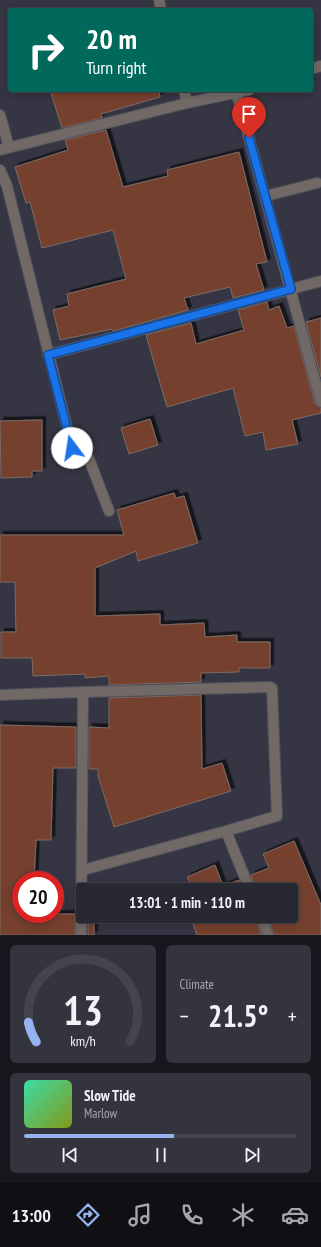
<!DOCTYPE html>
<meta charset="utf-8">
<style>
body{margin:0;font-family:"PT Sans Narrow",sans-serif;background:#34343e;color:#f1f3f6;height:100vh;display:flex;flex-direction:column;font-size:15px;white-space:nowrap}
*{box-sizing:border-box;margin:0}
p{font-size:13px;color:#a5a6ac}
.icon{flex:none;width:22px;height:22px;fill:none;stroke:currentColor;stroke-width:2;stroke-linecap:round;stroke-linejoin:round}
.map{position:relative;height:935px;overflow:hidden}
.details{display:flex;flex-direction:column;gap:10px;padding:10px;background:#16161c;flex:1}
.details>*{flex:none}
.guide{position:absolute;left:8px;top:8px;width:305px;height:84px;border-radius:4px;box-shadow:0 2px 10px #0003,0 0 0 1px #44444d;background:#00695c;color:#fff;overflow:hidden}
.speed{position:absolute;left:12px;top:871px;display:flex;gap:8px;font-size:20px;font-weight:700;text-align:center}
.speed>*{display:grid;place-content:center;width:52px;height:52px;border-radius:50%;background:#282832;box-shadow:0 2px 10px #0003,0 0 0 1px #44444d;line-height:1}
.speed .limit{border:6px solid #d22;background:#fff;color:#111}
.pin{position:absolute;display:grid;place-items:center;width:34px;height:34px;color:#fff;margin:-41px -17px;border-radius:50% 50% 50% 0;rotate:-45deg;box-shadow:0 0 4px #0007}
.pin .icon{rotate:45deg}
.me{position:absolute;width:44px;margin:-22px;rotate:346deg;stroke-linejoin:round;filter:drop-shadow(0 0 3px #0008)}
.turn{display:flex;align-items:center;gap:14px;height:84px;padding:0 12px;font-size:18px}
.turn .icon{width:52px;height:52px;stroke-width:2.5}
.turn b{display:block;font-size:28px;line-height:34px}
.big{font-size:30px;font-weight:800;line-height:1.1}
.details .card{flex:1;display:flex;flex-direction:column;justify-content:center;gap:6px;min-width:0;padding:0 14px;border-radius:6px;background:#34343e}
.details .dial{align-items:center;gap:0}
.dial svg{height:104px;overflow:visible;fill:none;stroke:#44444d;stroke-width:7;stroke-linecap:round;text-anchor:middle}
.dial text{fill:#f1f3f6;stroke:none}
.song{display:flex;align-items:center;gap:12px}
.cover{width:48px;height:48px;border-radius:6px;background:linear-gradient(135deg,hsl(160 70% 55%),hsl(70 70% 35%))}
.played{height:4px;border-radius:2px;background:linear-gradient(90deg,#95b2f1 55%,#44444d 55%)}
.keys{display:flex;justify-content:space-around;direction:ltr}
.heat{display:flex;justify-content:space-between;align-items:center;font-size:22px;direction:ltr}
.details .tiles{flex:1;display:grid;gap:10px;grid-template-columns:1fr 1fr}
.card:last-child{grid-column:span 2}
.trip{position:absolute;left:76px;top:883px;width:222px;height:40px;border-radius:4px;background:#282832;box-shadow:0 2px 10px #0003,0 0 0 1px #44444d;font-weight:800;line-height:40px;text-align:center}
.dock{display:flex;height:64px;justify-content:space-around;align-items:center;background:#101014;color:#a5a6ac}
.dock .icon{width:28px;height:28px}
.dock .on{color:#95b2f1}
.dock b{font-size:18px;color:#f1f3f6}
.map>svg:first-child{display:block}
.building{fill:#74412e;stroke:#7d6b65;filter:url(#shadow)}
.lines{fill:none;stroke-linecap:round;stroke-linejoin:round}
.service-casing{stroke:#52525f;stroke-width:12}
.minor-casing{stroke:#52525f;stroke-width:12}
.service{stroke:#716965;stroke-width:10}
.minor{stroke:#716965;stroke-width:10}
.route-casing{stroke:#114b97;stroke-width:10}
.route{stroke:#1a73e8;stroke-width:7}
</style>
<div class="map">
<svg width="321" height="935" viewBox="0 0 321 935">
<defs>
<filter id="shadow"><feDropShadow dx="3.5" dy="-3.5" stdDeviation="0" flood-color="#0009"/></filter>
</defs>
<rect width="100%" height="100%" fill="#353543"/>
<path class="building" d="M 50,90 L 159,90 L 160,97 L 101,114 L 102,118 L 62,128 Z
M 106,130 L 123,187 L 168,176 L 167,170 L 239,152 L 267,262 L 256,264 L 264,290 L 233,298 L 230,287 L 184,298 L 188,310 L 113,331 L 112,329 L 60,340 L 53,310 L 69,306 L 67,294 L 126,279 L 113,230 L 42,248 L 30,202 L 26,203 L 15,167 L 68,150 L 65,140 Z
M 267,302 L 269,310 L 279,306 L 287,328 L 294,326 L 315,404 L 321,408 L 321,413 L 292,420 L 298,444 L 266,450 L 263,432 L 245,436 L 233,388 L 167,407 L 146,335 L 191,323 L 196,344 L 244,330 L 238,310 Z
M 321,318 L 321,377 L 306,322 Z
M 150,419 L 158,445 L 129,454 L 121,428 Z
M 42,420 L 42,471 L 32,471 L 32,477 L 1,478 L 0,421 Z
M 174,493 L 176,498 L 184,496 L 198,543 L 138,561 L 136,551 L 95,568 L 95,616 L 160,614 L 160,625 L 204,623 L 205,637 L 237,635 L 237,642 L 270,642 L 270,668 L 239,668 L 239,672 L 201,673 L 201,682 L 109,685 L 109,676 L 85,678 L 85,674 L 33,676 L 32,658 L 1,658 L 1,632 L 16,632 L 15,582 L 0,582 L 0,535 L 124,535 L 117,510 Z
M 201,695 L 202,769 L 222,763 L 231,791 L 114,827 L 98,776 L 98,769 L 89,769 L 89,727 L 109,728 L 109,698 Z
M 0,725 L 76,727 L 76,768 L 53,768 L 51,840 L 36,840 L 34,880 L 21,880 L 21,914 L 75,914 L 75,935 L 0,935 Z
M 294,841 L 321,905 L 321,935 L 274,935 L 268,916 L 291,916 L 291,890 L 256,890 L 251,875 L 269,868 L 263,854 Z
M 215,865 L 223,886 L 239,880 L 243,890 L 180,890 L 191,885 L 187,877 Z
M 88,916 L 94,916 L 94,935 L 88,935 Z
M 190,916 L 255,916 L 261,935 L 197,935 Z"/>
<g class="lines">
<defs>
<path id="service" d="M 159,0 L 161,10
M 184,90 L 187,103
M 0,170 L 7,186 L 72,448 L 89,459 L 109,511
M 266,196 L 317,183
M 48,355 L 321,281"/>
<path id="minor" d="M 311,69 L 321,66
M 237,94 L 321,402
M 0,115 L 9,147
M 0,150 L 187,103 L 249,90
M 0,695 L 83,692 L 81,935
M 226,831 L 250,890
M 83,870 L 226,831 L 277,816 L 272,688 L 270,687 L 83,692
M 261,916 L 268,935"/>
</defs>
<use href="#service" class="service-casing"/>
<use href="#minor" class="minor-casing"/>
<use href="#service" class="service"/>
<use href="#minor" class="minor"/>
</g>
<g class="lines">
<defs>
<path id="route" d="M 72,448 L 48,355 L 291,289 L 249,138"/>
</defs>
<use href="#route" class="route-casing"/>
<use href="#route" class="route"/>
</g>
</svg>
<div class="speed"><div class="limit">20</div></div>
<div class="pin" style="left:249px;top:138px;background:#d93025"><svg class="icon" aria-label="arrive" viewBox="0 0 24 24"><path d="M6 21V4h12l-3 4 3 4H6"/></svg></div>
<svg class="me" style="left:72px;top:448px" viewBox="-20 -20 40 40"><circle r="19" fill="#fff"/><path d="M0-13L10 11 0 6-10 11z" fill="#1a73e8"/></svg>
<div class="trip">13:01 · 1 min · 110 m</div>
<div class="guide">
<div class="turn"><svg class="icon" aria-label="right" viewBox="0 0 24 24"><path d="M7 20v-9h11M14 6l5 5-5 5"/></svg><div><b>20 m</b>Turn right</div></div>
</div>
</div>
<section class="details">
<div class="tiles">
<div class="card dial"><svg viewBox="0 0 100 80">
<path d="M14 69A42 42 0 1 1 86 69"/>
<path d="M14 69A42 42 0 0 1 8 54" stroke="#95b2f1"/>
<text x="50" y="56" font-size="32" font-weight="700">13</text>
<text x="50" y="72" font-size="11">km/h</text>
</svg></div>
<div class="card"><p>Climate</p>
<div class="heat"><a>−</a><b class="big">21.5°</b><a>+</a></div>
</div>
<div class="card">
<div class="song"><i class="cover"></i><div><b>Slow Tide</b><p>Marlow</p></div></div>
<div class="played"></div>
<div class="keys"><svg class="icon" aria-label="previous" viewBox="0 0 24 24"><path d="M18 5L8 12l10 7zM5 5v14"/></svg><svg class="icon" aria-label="pause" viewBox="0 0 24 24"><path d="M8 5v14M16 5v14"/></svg><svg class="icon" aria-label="next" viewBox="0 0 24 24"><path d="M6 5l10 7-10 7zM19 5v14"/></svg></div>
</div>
</div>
</section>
<nav class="dock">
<b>13:00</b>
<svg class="icon on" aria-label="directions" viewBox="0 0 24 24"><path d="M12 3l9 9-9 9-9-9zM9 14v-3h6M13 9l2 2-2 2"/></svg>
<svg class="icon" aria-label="music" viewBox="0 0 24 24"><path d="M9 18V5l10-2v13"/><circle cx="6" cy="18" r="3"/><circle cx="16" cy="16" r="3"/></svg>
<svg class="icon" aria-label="phone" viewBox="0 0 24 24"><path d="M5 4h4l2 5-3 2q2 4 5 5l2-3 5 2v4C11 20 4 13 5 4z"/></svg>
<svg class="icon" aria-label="climate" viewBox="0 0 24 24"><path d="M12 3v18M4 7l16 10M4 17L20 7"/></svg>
<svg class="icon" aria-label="car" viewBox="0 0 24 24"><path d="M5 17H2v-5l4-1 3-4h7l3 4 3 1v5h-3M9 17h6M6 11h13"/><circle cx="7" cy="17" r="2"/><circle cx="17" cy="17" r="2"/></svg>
</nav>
